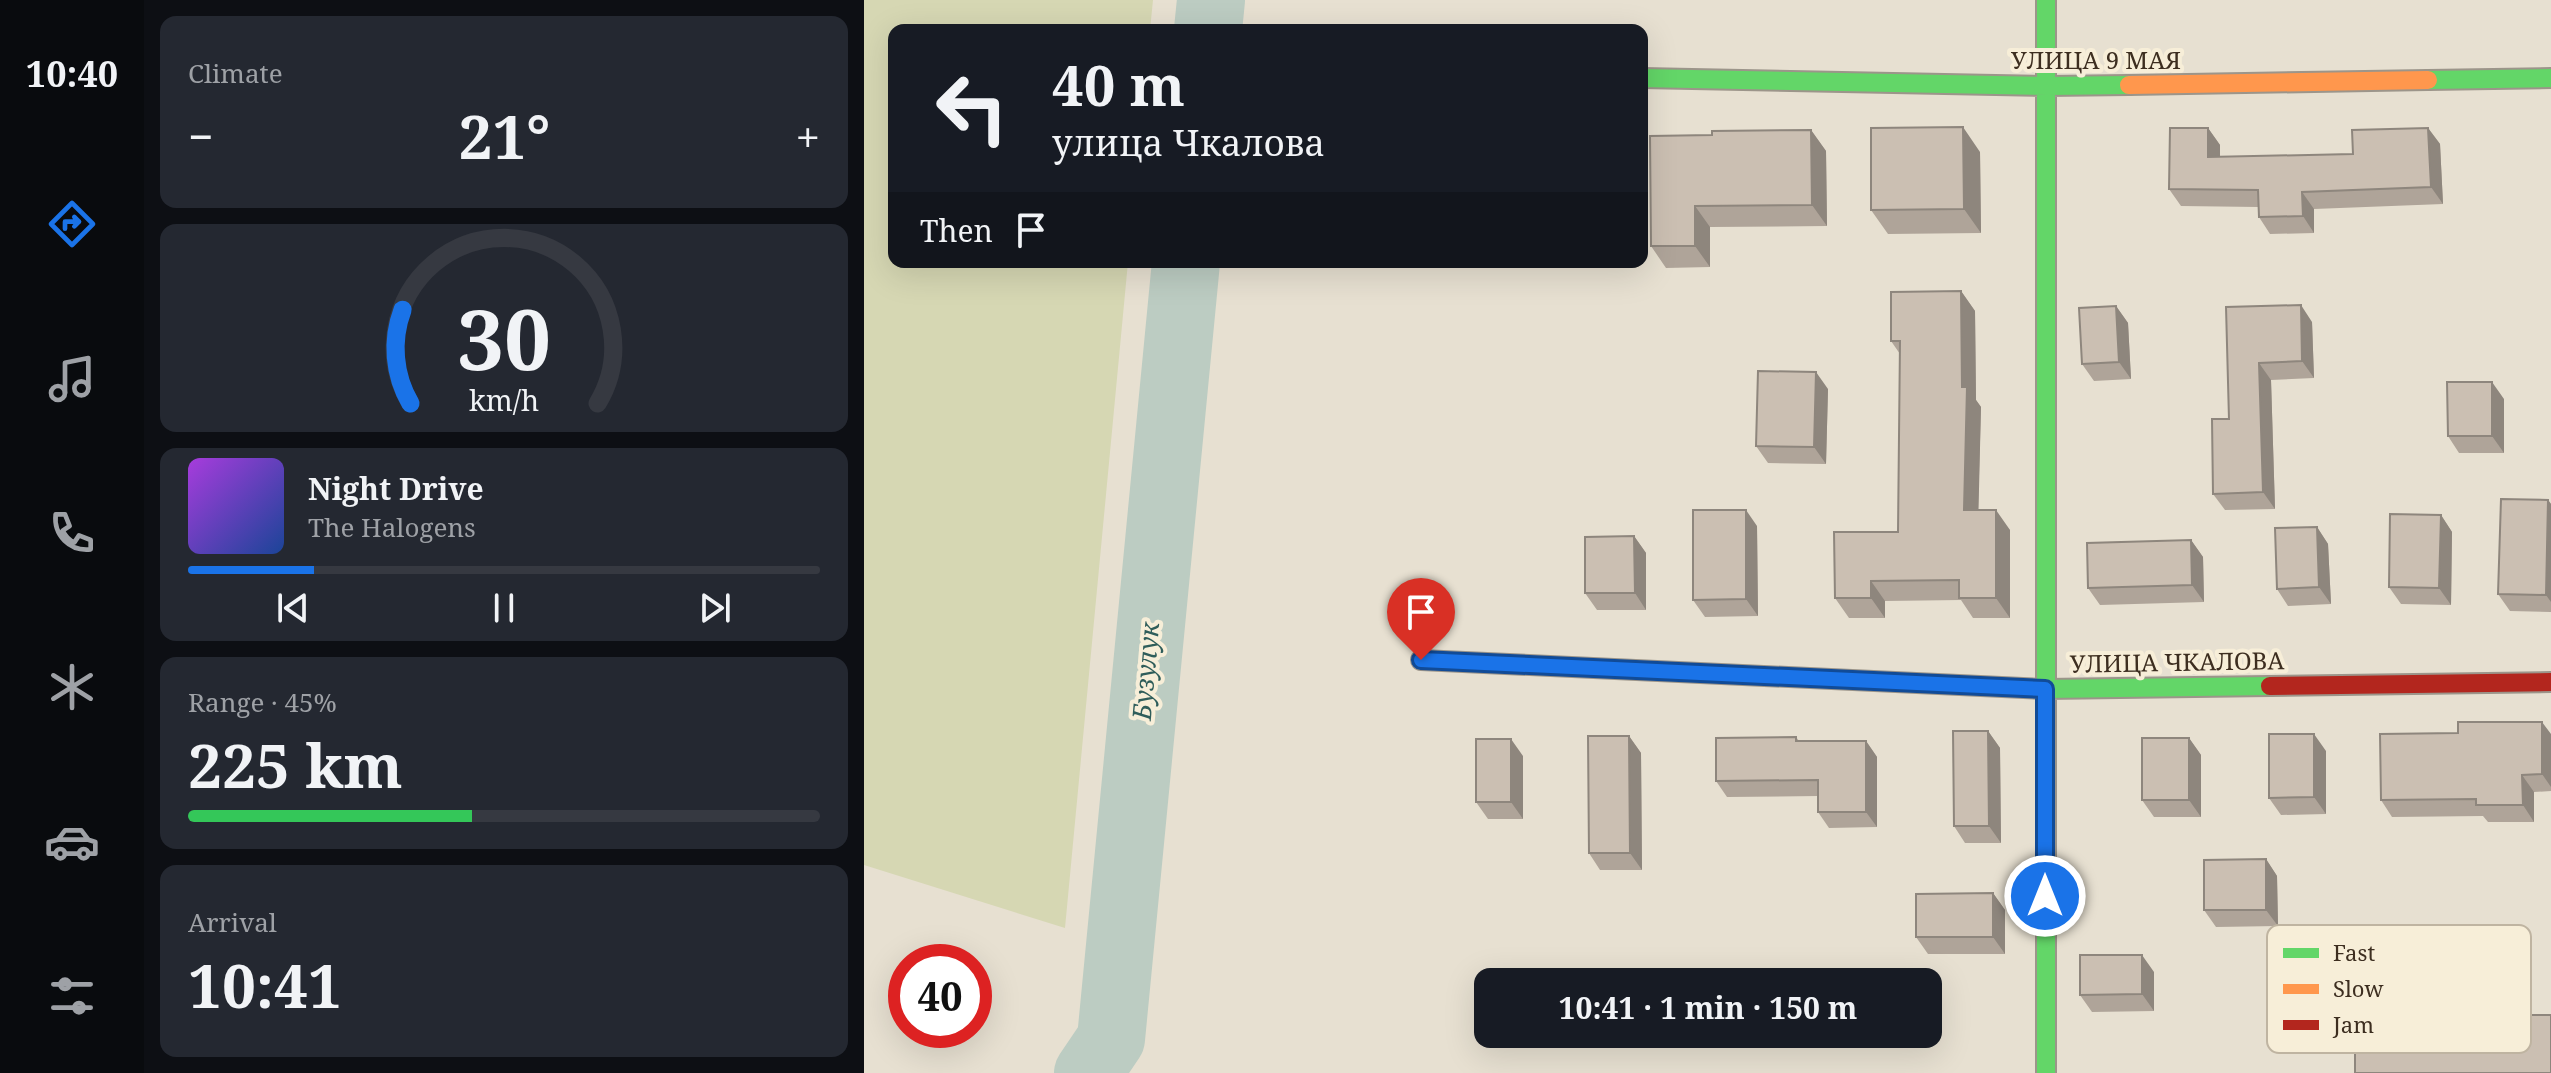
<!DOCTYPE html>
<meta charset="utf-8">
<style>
body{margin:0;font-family:"Noto Serif",serif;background:#242831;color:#f1f3f6;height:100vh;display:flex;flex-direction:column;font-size:30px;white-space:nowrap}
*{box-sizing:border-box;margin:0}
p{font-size:26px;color:#9ea1a6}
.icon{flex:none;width:44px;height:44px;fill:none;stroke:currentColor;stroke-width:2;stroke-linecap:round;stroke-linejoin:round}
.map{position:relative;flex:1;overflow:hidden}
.panel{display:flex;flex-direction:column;gap:16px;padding:16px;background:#0d0f14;width:720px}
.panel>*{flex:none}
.banner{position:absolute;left:24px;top:24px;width:760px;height:244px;border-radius:16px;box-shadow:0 8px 32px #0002;background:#171b24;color:#f1f3f6;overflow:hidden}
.speed{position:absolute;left:24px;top:944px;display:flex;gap:16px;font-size:40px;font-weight:700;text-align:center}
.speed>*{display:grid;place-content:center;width:104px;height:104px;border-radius:50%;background:#171b24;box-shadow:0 8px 32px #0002;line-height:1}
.speed .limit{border:12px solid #d22;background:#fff;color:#111}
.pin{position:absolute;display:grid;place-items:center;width:68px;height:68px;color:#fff;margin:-82px -34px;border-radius:50% 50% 50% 0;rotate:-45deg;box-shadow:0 0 8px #0007}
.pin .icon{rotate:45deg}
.me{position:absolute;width:88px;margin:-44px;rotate:0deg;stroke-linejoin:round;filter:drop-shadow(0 0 6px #0008)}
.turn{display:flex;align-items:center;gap:28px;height:168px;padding:0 32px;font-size:36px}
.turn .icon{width:104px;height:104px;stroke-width:2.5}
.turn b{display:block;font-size:56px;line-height:68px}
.then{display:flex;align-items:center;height:76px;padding:0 32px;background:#0003;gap:16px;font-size:30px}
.big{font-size:60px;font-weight:700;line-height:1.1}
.panel .widget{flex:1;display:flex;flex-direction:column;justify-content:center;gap:12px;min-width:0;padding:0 28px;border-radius:16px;background:#242831}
.panel .dial{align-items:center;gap:0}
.dial svg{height:208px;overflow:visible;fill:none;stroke:#363941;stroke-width:7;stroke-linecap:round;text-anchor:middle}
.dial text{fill:#f1f3f6;stroke:none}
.song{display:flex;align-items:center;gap:24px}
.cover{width:96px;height:96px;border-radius:12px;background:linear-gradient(135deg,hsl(280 70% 55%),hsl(220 70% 35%))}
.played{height:8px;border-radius:4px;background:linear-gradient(90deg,#1a73e8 20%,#363941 20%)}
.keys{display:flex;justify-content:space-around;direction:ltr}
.heat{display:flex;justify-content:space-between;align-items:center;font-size:44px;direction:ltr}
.charge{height:12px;border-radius:6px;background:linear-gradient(90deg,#34c759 45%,#363941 0)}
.trip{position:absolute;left:610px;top:968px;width:468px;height:80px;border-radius:16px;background:#171b24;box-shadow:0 8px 32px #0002;font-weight:700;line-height:80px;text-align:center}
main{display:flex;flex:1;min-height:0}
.menu{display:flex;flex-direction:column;width:144px;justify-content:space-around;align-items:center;background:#090b0e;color:#9ea1a6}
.menu .icon{width:56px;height:56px}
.menu .selected{color:#1a73e8}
.menu b{font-size:36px;color:#f1f3f6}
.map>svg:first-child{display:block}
.green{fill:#d6d7b3}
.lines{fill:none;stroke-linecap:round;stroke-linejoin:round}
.river{stroke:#bcccc2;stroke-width:68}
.fast-casing{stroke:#9c958a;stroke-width:22}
.slow-casing{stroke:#9c958a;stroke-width:22}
.jam-casing{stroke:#9c958a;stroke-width:22}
.fast{stroke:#63d668;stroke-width:18}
.slow{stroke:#ff974d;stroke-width:18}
.jam{stroke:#b3261e;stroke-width:18}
.wall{fill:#afa499}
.shaded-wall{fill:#8e867d}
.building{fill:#cbbfb2;stroke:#8e867d;stroke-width:2}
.route-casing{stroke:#114b97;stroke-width:20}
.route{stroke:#1a73e8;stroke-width:14}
.labels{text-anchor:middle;stroke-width:8;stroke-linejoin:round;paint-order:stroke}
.street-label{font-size:24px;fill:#3d2e20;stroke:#f7eed8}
.water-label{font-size:26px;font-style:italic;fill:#2f5d5a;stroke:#f7eed8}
.key{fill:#f7eed8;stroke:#bfb4a1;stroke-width:2}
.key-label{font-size:22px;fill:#3d2e20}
</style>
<main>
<nav class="menu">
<b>10:40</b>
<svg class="icon selected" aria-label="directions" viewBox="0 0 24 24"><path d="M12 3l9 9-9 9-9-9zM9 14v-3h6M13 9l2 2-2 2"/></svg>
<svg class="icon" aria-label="music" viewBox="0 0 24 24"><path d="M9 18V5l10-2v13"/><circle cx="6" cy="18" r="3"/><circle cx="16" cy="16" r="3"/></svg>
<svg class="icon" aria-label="phone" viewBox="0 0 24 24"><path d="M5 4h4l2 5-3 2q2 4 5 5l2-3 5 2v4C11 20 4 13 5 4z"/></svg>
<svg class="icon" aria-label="climate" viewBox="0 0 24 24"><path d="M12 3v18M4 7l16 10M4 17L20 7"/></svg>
<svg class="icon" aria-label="car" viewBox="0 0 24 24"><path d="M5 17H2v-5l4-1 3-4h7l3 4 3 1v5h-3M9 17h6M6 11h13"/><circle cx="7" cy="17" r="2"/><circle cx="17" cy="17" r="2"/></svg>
<svg class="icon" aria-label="filters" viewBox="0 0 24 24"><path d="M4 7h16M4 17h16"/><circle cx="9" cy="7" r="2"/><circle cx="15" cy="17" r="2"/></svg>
</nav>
<section class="panel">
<div class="widget"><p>Climate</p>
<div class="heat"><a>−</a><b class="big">21°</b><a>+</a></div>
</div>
<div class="widget dial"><svg viewBox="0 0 100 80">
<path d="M14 69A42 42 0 1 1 86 69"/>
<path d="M14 69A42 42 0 0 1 11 33" stroke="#1a73e8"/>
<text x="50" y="56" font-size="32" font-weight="700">30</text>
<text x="50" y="72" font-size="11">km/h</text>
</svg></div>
<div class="widget">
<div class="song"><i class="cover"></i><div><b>Night Drive</b><p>The Halogens</p></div></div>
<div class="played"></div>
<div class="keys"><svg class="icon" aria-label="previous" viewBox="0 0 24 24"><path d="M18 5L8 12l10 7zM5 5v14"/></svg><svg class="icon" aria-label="pause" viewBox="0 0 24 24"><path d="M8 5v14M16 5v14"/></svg><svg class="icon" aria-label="next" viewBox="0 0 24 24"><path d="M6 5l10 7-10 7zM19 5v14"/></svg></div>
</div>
<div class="widget"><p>Range · 45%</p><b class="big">225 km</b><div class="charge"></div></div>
<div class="widget"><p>Arrival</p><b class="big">10:41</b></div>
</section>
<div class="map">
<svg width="1687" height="1073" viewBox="0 0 1687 1073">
<rect width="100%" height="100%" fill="#e7e0d1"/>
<path class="green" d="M 0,0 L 289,0 L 286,30 L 30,30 L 30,262 L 264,262 L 201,928 L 0,865 Z"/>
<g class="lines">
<path class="river" d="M 344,30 L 347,0
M 224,1073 L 247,1039 L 322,262"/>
<defs>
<path id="fast" d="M 1182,0 L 1182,1073
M 778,78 L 1183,86 L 1265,85
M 1564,80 L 1687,78
M 557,660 L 1181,689 L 1406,686"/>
<path id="slow" d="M 1265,85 L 1564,80"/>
<path id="jam" d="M 1406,686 L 1687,682"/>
</defs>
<use href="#fast" class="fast-casing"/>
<use href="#slow" class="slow-casing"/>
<use href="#jam" class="jam-casing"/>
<use href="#fast" class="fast"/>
<use href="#slow" class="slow"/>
<use href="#jam" class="jam"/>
</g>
<path class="wall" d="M 1344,128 L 1356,145 L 1356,157 L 1489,154 L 1564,128 L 1576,144 L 1579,204 L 1450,209 L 1450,233 L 1406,234 L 1395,217 L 1394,207 L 1317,206 L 1305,189 Z
M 947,130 L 962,151 L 963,226 L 846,227 L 846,267 L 802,268 L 787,246 L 848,135 Z
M 1116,152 L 1117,233 L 1024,234 L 1007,210 Z
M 1097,291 L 1111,311 L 1112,400 L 1117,407 L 1114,510 L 1146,530 L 1146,618 L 1109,618 L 1097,600 L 1021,601 L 1021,618 L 985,618 L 971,598 L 1034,532 L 1036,354 L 1027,341 Z
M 1252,306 L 1264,323 L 1267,379 L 1230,381 L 1218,364 Z
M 1362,307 L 1448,322 L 1450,378 L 1407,380 L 1411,509 L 1361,510 L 1349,494 L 1365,419 Z
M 964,389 L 962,464 L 904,463 L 892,446 Z
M 1640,399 L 1640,453 L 1595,453 L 1584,436 Z
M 1684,500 L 1687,504 L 1687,612 L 1646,611 L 1634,594 Z
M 1577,515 L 1588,532 L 1587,605 L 1537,604 L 1525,587 Z
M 893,526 L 894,616 L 841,617 L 829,600 Z
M 1453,527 L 1464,544 L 1467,604 L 1424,606 L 1413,589 Z
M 770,536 L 782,553 L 782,610 L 733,610 L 721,593 Z
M 1327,540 L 1339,557 L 1340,602 L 1236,605 L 1224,588 Z
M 1124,731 L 1136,748 L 1137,843 L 1101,843 L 1090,826 Z
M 1687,734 L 1687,791 L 1670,792 L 1670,822 L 1624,822 L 1619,816 L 1528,817 L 1517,800 Z
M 765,736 L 777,753 L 778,870 L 736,870 L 725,853 Z
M 932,737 L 935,741 L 1002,741 L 1013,757 L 1013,827 L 965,828 L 954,812 L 954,796 L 863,797 L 852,781 Z
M 1325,738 L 1337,755 L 1337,817 L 1290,817 L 1278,800 Z
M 1462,751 L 1462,814 L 1417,815 L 1405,798 Z
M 659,756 L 659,819 L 624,819 L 612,802 Z
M 1402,859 L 1413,876 L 1414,926 L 1352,927 L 1340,910 Z
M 1129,893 L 1141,910 L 1141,954 L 1064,954 L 1052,937 Z
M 1290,972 L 1290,1011 L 1228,1012 L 1216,995 Z"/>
<path class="shaded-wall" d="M 1099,127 L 1116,152 L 1117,233 L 1100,209 Z
M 1344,128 L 1356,145 L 1356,174 L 1344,157 Z
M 1564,128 L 1576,144 L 1579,204 L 1567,187 Z
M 947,130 L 962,151 L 963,226 L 948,205 Z
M 1438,192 L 1450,209 L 1450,233 L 1439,216 Z
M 831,206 L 846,227 L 846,267 L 831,246 Z
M 1097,291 L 1111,311 L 1112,400 L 1117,407 L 1114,530 L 1100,510 Z
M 1437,305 L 1448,322 L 1450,378 L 1438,361 Z
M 1252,306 L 1264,323 L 1267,379 L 1255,362 Z
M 1395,363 L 1407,380 L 1411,509 L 1399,492 Z
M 952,372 L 964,389 L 962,464 L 950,447 Z
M 1628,382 L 1640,399 L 1640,453 L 1628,436 Z
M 1684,500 L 1687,504 L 1687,602 L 1682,595 Z
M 882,510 L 893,526 L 894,616 L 882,599 Z
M 1132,510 L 1146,530 L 1146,618 L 1132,598 Z
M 1577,515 L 1588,532 L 1587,605 L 1575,588 Z
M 1453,527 L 1464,544 L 1467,604 L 1455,587 Z
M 770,536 L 782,553 L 782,610 L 771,593 Z
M 1327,540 L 1339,557 L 1340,602 L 1328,585 Z
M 1007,581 L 1021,601 L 1021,618 L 1007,598 Z
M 1678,722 L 1687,734 L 1687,787 L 1678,774 Z
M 1124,731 L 1136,748 L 1137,843 L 1125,826 Z
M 1450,734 L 1462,751 L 1462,814 L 1450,797 Z
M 765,736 L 777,753 L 778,870 L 766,853 Z
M 1325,738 L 1337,755 L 1337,817 L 1325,800 Z
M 647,739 L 659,756 L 659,819 L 647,802 Z
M 1002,741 L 1013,757 L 1013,827 L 1002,812 Z
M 1658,775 L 1670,792 L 1670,822 L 1659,805 Z
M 1402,859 L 1413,876 L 1414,926 L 1402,910 Z
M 1129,893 L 1141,910 L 1141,954 L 1129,937 Z
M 1278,955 L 1290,972 L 1290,1011 L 1278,994 Z"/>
<path class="building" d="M 1099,127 L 1100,209 L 1007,210 L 1007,128 Z
M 1306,128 L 1344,128 L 1344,157 L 1489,154 L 1488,130 L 1564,128 L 1567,187 L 1438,192 L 1439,216 L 1395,217 L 1394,190 L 1305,189 Z
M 947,130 L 948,205 L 831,206 L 831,246 L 787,246 L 786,136 L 848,135 L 848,131 Z
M 1097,291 L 1098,387 L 1103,387 L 1100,510 L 1132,510 L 1132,598 L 1095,598 L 1095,580 L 1007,581 L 1007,598 L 971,598 L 970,532 L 1034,532 L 1036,341 L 1027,341 L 1027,292 Z
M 1437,305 L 1438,361 L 1395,363 L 1399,492 L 1349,494 L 1348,419 L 1365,419 L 1362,307 Z
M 1252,306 L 1255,362 L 1218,364 L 1215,308 Z
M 894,371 L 952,372 L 950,447 L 892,446 Z
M 1583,382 L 1628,382 L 1628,436 L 1584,436 Z
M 1637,499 L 1684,500 L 1682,595 L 1634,594 Z
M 829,510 L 882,510 L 882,599 L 829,600 Z
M 1526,514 L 1577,515 L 1575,588 L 1525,587 Z
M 1453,527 L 1455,587 L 1413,589 L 1411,528 Z
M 770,536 L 771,593 L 721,593 L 721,537 Z
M 1327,540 L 1328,585 L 1224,588 L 1223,543 Z
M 1594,722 L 1678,722 L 1678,774 L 1658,775 L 1659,805 L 1612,805 L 1612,799 L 1517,800 L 1516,734 L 1594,733 Z
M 1089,731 L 1124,731 L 1125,826 L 1090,826 Z
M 1405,734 L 1450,734 L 1450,797 L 1405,798 Z
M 724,736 L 765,736 L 766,853 L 725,853 Z
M 932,737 L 932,741 L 1002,741 L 1002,812 L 954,812 L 954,780 L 852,781 L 852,738 Z
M 1278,738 L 1325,738 L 1325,800 L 1278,800 Z
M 612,739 L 647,739 L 647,802 L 612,802 Z
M 1402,859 L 1402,910 L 1340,910 L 1340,860 Z
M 1129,893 L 1129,937 L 1052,937 L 1052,894 Z
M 1216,955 L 1278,955 L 1278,994 L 1216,995 Z
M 1579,1015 L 1687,1015 L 1687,1073 L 1491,1073 L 1491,1052 L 1580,1051 Z"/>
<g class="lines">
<defs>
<path id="route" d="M 557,660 L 1181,689 L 1181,896"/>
</defs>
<use href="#route" class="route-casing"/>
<use href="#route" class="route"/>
</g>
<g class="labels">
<g class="street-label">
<text x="1232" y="69">УЛИЦА 9 МАЯ</text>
<text transform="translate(1313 663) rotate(-1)" y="8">УЛИЦА ЧКАЛОВА</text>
</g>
<g class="water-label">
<text transform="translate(282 671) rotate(-85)" y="9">Бузулук</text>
</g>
</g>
<rect x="1403" y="925" width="264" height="128" rx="12" class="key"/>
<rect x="1419" y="948" width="36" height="10" fill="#63d668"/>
<rect x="1419" y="984" width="36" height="10" fill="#ff974d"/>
<rect x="1419" y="1020" width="36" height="10" fill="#b3261e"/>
<g class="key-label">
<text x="1469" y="961">Fast</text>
<text x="1469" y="997">Slow</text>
<text x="1469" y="1033">Jam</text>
</g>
</svg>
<div class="speed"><div class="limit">40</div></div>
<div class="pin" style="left:557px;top:660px;background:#d93025"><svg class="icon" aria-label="arrive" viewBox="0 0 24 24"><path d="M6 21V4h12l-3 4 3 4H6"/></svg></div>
<svg class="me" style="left:1181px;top:896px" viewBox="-20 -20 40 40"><circle r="17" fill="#1a73e8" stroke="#fff" stroke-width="3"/><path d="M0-11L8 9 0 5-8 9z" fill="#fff"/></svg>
<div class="trip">10:41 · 1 min · 150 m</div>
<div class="banner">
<div class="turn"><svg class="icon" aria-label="left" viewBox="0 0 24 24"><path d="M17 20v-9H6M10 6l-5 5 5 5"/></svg><div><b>40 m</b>улица Чкалова</div></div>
<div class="then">Then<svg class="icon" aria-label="arrive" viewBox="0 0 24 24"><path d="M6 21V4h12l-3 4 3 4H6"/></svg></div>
</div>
</div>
</main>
